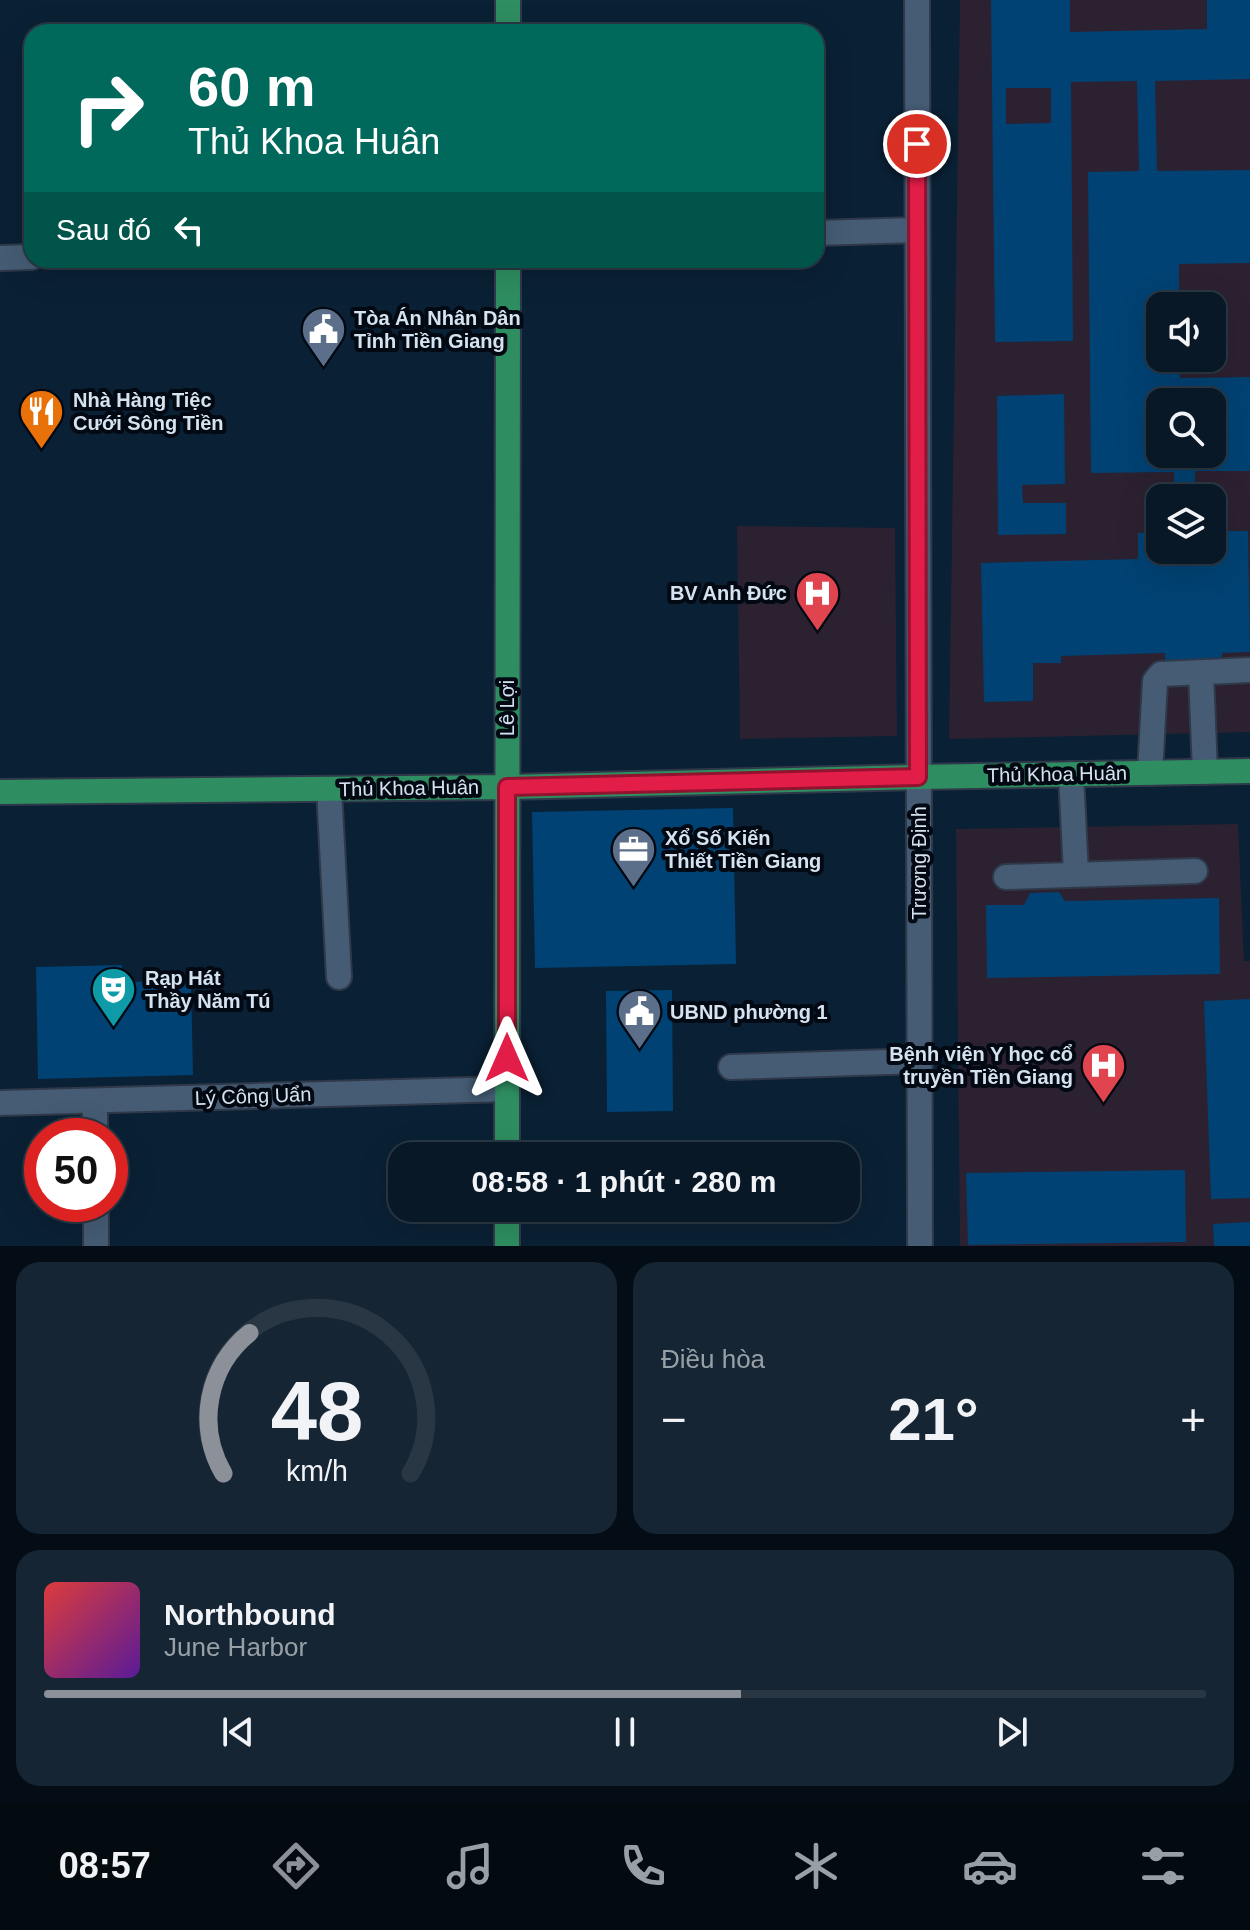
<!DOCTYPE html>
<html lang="vi">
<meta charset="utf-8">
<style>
body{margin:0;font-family:Arial,sans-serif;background:#162533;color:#f1f3f6;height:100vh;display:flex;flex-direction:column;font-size:30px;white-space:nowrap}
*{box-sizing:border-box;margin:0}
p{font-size:26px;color:#98a0a7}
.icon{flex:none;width:44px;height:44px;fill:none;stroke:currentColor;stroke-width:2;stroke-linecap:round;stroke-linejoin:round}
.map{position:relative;height:1246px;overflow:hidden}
.details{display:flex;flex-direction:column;gap:16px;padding:16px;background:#040d15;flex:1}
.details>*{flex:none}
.guide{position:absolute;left:24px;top:24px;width:800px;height:244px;border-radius:24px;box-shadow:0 8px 32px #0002,0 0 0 2px #293744;background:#00695c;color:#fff;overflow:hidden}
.controls{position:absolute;left:1146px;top:292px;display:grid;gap:16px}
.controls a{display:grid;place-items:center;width:80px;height:80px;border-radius:16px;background:#081827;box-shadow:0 8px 32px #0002,0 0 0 2px #293744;font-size:40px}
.speed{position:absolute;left:24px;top:1118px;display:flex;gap:16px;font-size:40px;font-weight:700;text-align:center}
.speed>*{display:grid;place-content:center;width:104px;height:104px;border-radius:50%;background:#081827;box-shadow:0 8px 32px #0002,0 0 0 2px #293744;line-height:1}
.speed .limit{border:12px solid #d22;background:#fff;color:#111}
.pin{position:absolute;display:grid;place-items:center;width:68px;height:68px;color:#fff;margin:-34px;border:4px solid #fff;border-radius:50%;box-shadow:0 2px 8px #0007}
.me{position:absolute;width:88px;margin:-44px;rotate:0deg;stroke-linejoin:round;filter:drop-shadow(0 0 6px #0008)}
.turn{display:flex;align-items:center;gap:28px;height:168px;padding:0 32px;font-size:36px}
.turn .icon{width:104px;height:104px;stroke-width:2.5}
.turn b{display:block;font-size:56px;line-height:68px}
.then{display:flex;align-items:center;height:76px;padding:0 32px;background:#0003;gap:16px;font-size:30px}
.big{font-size:60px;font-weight:600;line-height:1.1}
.details .card{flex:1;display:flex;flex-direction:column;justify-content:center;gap:12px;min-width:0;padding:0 28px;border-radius:24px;background:#162533}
.details .dial{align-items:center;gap:0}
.dial svg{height:208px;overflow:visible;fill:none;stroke:#293744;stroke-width:7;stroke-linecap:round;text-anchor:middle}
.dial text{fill:#f1f3f6;stroke:none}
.song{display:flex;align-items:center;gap:24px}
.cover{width:96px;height:96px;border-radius:12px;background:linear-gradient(135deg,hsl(0 70% 55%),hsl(270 70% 35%))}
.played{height:8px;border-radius:4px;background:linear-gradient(90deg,#8c9099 60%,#293744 60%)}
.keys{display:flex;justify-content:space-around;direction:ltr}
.heat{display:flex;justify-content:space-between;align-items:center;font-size:44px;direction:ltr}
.details .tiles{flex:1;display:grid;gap:16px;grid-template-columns:1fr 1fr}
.card:last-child{grid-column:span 2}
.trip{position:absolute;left:388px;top:1142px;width:472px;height:80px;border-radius:24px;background:#081827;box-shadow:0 8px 32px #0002,0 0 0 2px #293744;font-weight:600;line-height:80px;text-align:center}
.tabs{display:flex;height:128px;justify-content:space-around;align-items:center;background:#030a10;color:#98a0a7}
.tabs .icon{width:56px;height:56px}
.tabs .selected{color:#8c9099}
.tabs b{font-size:36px;color:#f1f3f6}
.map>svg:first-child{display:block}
.medical{fill:#2c2130;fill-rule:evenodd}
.building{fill:#004273;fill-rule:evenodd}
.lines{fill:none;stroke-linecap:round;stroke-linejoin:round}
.minor-casing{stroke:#2f394a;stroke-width:28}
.major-casing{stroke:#2f394a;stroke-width:28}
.minor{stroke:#455c74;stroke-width:24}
.major{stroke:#2e8e61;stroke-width:24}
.route-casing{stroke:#92132f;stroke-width:20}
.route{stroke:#e11d48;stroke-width:14}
.labels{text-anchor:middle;stroke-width:8;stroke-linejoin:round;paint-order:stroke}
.poi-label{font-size:20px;font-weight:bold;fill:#d5e2f0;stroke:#030912;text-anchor:start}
.street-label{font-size:20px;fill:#d5e2f0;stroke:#030912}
</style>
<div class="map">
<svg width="1250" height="1246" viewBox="0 0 1250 1246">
<rect width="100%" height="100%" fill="#0a2034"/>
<path class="medical" d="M 960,0 L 1250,0 L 1250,732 L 949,739 ZM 1160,306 L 1212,306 L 1212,358 L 1160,358 ZM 1160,402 L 1212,402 L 1212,454 L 1160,454 ZM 1160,498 L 1212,498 L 1212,550 L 1160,550 Z
M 737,526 L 895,528 L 897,736 L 740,739 Z
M 1238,824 L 1244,961 L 1250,961 L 1250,1246 L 960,1246 L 956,829 Z"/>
<path class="building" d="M 991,0 L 1070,0 L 1070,32 L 1207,29 L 1207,0 L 1250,0 L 1250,79 L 1155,81 L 1157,171 L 1250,170 L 1250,263 L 1179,264 L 1179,306 L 1160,306 L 1160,358 L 1180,358 L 1180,378 L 1250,377 L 1250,471 L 1195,471 L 1195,498 L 1174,498 L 1174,472 L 1091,473 L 1088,172 L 1139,171 L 1137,81 L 1071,82 L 1073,341 L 995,342 ZM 1006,88 L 1051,88 L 1051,123 L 1006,124 ZM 1160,402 L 1212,402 L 1212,454 L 1160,454 Z
M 1064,394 L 1065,484 L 1022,485 L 1023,503 L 1066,503 L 1066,534 L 998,535 L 997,396 Z
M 1212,531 L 1248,531 L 1250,652 L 1222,653 L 1222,660 L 1165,661 L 1165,653 L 1061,656 L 1061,663 L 1033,663 L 1033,701 L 984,702 L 981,563 L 1138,559 L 1138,533 L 1160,532 L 1160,550 L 1212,550 Z
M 733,808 L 736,964 L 535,968 L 532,812 Z
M 1059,892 L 1065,901 L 1219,898 L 1220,974 L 987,978 L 986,905 L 1024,905 L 1030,893 Z
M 122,965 L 122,982 L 191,981 L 193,1075 L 38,1079 L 36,967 Z
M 672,990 L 673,1111 L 607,1112 L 606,991 Z
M 1250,999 L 1250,1198 L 1211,1199 L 1204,1001 Z
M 1185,1170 L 1186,1242 L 968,1245 L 966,1173 Z
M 1250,1222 L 1250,1246 L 1214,1246 L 1213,1224 Z"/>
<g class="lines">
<defs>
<path id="minor" d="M 917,0 L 920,1246
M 816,233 L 917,230
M 0,258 L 32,257
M 1201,673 L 1205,772
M 1150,773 L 1155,681 L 1161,674 L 1250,670
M 1071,774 L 1076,874
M 329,789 L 339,977
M 1006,877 L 1195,871
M 731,1067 L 920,1061
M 95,1101 L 95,1136
M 0,1103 L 507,1089
M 96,1204 L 96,1246"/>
<path id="major" d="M 508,32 L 508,0
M 0,792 L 507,787 L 918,777 L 1250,771
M 507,1156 L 508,260
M 507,1246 L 507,1208"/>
</defs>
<use href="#minor" class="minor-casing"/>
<use href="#major" class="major-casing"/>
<use href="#minor" class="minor"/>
<use href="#major" class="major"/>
</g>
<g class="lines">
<defs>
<path id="route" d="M 507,1058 L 507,787 L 918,777 L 917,144"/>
</defs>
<use href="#route" class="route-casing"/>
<use href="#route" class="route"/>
</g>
<defs>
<symbol id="civic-pin" viewBox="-11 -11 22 30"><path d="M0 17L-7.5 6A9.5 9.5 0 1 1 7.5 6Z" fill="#5c6f8a" stroke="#030912"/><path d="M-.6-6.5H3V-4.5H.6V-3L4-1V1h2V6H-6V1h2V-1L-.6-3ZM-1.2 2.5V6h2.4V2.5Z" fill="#fff"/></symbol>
<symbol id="restaurant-pin" viewBox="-11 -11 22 30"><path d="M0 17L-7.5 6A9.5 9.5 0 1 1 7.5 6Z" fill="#e8710a" stroke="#030912"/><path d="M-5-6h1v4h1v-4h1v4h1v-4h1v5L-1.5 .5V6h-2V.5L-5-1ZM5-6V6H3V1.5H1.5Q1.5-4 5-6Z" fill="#fff"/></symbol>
<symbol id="hospital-pin" viewBox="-11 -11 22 30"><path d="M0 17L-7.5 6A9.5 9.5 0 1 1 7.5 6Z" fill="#e0444e" stroke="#030912"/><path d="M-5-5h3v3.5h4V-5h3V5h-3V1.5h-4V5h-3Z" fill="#fff"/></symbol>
<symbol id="office-pin" viewBox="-11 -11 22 30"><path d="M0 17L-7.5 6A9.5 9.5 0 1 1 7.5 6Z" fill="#5c6f8a" stroke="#030912"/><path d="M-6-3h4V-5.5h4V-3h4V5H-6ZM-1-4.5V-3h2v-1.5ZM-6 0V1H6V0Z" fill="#fff"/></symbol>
<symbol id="theatre-pin" viewBox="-11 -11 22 30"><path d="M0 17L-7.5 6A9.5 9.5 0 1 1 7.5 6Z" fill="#0f9aa8" stroke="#030912"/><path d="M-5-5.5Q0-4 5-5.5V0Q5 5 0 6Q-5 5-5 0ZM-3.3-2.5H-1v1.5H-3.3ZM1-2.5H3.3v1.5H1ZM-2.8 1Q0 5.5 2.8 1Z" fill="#fff"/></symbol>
</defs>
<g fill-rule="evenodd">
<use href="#civic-pin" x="298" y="304" width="51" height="69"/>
<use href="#restaurant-pin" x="16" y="386" width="51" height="69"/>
<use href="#hospital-pin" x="792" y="568" width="51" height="69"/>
<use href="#office-pin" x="608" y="824" width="51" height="69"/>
<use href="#theatre-pin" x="88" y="964" width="51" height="69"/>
<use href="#civic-pin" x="614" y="986" width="51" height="69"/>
<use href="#hospital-pin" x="1078" y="1040" width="51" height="69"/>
</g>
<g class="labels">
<g class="poi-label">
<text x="354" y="325">Tòa Án Nhân Dân<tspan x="354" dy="23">Tỉnh Tiền Giang</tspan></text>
<text x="73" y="407">Nhà Hàng Tiệc<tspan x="73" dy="23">Cưới Sông Tiền</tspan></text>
<text x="787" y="600" text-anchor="end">BV Anh Đức</text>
<text x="665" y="845">Xổ Số Kiến<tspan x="665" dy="23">Thiết Tiền Giang</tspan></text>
<text x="145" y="985">Rạp Hát<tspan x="145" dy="23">Thầy Năm Tú</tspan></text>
<text x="670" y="1019">UBND phường 1</text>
<text x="1073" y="1061" text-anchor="end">Bệnh viện Y học cổ<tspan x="1073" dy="23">truyền Tiền Giang</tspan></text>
</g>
<g class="street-label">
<text transform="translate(507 708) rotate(-90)" y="7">Lê Lợi</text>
<text transform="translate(1057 774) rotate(-1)" y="7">Thủ Khoa Huân</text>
<text transform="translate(409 788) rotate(-1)" y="7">Thủ Khoa Huân</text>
<text transform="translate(919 863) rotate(-90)" y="7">Trương Định</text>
<text transform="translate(253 1096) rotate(-2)" y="7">Lý Công Uẩn</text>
</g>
</g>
</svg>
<div class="controls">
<a><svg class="icon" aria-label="sound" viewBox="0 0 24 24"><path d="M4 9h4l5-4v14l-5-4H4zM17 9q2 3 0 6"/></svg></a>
<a><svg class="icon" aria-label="search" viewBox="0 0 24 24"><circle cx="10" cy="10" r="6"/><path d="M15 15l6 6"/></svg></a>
<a><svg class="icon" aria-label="layers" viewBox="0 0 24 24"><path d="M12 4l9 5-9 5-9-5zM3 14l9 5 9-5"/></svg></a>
</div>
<div class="speed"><div class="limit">50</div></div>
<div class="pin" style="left:917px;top:144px;background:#d93025"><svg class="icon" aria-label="arrive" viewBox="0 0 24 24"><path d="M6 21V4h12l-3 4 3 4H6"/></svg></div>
<svg class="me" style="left:507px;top:1058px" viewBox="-20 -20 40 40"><path d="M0-17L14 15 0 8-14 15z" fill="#e11d48" stroke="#fff" stroke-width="4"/></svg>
<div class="trip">08:58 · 1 phút · 280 m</div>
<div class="guide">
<div class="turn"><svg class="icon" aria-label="right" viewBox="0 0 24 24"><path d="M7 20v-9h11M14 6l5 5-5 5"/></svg><div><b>60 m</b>Thủ Khoa Huân</div></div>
<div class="then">Sau đó<svg class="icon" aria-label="left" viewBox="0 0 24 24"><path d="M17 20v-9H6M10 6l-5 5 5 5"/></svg></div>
</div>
</div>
<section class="details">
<div class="tiles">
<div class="card dial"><svg viewBox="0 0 100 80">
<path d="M14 69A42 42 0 1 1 86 69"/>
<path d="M14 69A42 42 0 0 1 24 15" stroke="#8c9099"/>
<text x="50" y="56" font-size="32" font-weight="700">48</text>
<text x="50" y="72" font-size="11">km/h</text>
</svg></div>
<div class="card"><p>Điều hòa</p>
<div class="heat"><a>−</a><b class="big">21°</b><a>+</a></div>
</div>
<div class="card">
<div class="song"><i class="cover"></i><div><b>Northbound</b><p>June Harbor</p></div></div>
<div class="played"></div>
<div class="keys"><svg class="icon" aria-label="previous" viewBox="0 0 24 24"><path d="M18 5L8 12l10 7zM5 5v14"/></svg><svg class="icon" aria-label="pause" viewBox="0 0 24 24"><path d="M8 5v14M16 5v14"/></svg><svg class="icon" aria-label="next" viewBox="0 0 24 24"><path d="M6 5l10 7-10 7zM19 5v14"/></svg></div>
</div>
</div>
</section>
<nav class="tabs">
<b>08:57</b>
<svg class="icon selected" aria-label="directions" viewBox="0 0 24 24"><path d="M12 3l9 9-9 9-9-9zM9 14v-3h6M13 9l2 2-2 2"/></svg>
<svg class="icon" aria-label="music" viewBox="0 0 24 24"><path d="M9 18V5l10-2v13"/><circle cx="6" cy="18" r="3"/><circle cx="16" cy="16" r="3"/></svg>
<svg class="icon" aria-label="phone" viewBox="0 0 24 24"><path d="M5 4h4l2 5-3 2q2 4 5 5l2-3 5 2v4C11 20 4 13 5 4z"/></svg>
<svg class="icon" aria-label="climate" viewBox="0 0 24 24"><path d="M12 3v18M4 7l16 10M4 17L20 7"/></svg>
<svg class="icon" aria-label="car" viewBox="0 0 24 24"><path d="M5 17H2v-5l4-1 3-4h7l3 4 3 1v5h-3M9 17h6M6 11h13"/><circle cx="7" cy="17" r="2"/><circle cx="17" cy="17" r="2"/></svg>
<svg class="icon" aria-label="filters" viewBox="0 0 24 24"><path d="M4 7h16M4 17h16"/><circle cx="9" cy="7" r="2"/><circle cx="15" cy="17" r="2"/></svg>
</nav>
